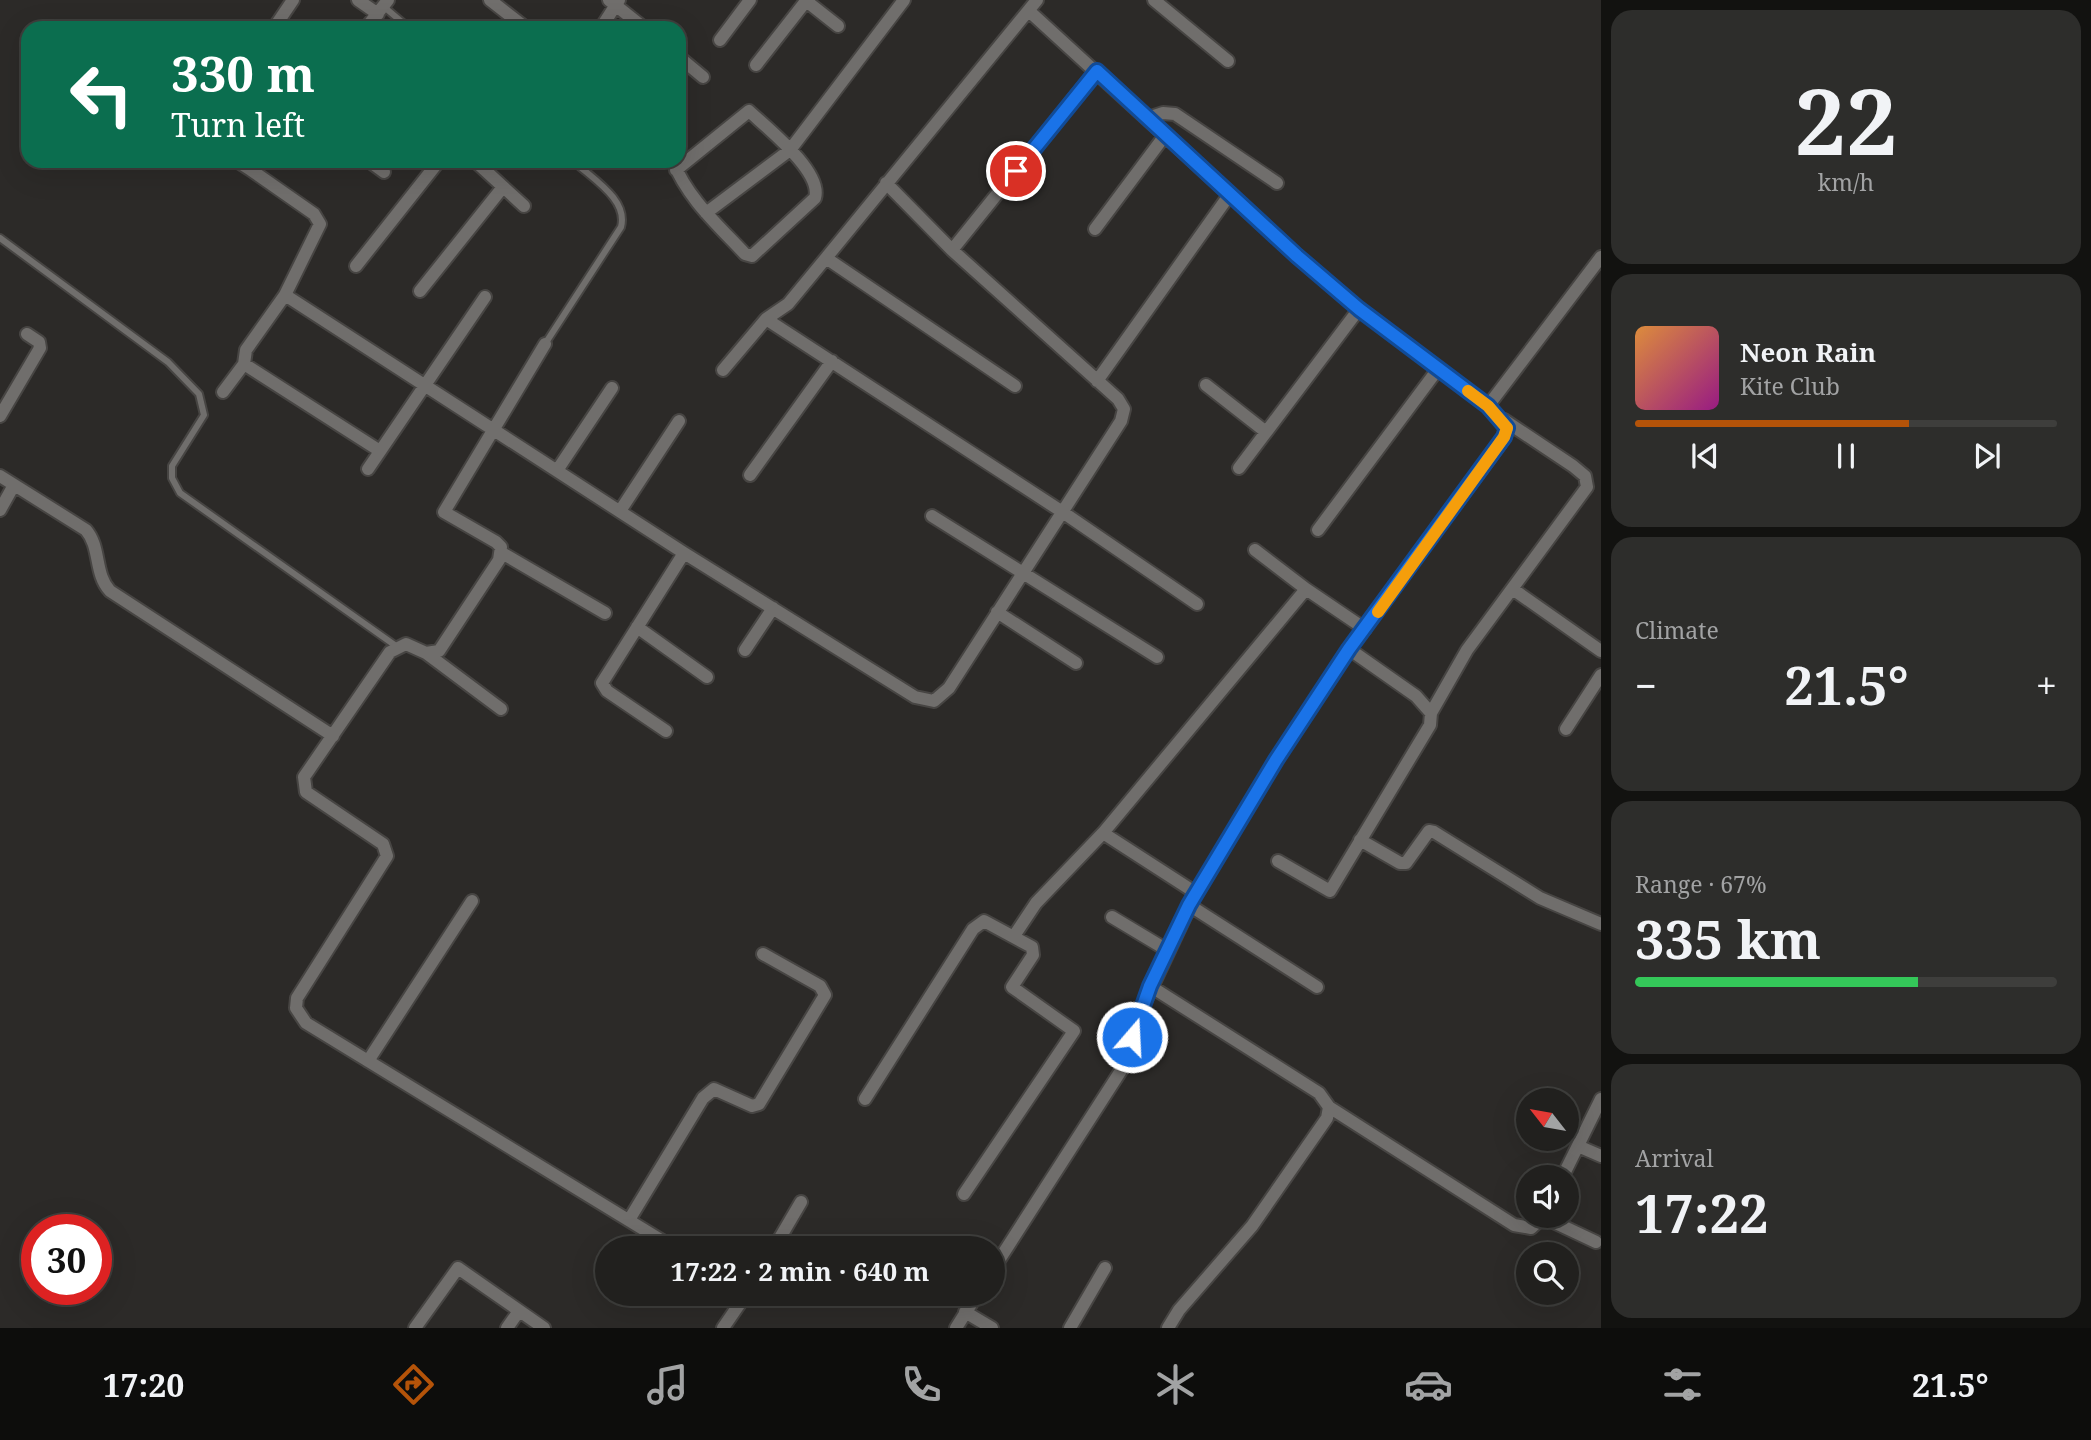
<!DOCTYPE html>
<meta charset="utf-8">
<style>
body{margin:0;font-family:"Noto Serif",serif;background:#2d2d2b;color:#f1f3f6;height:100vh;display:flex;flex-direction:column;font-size:26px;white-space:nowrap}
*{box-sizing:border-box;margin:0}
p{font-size:23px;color:#a2a3a4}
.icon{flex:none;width:38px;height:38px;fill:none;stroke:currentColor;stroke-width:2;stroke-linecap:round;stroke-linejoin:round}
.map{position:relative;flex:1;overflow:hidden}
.panel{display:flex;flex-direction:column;gap:10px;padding:10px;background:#121210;width:490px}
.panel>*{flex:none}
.hud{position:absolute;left:21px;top:21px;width:665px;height:147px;border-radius:21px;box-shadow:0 7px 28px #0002,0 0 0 2px #3e3e3c;background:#0b6e4f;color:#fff;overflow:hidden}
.needle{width:46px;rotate:301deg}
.controls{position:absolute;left:1516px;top:1088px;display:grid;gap:14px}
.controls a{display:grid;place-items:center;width:63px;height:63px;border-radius:50%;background:#21201e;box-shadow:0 7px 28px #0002,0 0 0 2px #3e3e3c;font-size:35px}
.speed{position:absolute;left:21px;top:1214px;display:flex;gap:14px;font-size:35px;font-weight:700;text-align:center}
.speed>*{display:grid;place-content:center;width:91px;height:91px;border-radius:50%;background:#21201e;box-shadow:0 7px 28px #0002,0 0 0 2px #3e3e3c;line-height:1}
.speed .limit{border:10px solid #d22;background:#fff;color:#111}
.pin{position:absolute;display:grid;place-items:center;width:60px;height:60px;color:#fff;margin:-30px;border:4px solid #fff;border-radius:50%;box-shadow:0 2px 7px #0007}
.me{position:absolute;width:77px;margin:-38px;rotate:19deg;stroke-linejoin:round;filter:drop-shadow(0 0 5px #0008)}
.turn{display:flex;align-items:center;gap:24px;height:147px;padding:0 35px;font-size:32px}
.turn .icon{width:91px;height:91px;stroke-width:2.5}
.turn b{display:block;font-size:49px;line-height:60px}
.big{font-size:52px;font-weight:700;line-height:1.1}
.panel .tile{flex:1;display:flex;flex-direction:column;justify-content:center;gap:10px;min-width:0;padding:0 24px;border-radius:21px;background:#2d2d2b}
.panel .dial{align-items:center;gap:0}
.dial b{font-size:91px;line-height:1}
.song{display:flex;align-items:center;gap:21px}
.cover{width:84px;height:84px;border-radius:10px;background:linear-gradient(135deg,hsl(30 70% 55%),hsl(310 70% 35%))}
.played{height:7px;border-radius:4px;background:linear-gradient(90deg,#b45309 65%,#3e3e3c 65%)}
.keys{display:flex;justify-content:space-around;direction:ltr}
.heat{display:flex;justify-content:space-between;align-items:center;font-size:38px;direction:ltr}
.charge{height:10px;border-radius:5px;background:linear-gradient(90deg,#34c759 67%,#3e3e3c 0)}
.trip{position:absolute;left:595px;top:1236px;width:410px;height:70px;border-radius:35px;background:#21201e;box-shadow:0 7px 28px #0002,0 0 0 2px #3e3e3c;font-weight:700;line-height:70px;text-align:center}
.tabs{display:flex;height:112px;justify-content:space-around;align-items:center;background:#0d0d0c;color:#a2a3a4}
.tabs .icon{width:49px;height:49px}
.tabs .current{color:#b45309}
.tabs b{font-size:32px;color:#f1f3f6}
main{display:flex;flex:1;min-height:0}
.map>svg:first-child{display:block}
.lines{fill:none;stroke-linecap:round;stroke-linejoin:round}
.lane-casing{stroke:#474543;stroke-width:10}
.street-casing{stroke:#474543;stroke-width:16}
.lane{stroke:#706e6c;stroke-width:6}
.street{stroke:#706e6c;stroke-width:12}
.route-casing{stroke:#114b97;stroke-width:18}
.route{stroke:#1a73e8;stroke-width:12}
.slow{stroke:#f59e0b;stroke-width:12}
</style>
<main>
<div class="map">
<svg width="1601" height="1328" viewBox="0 0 1601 1328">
<rect width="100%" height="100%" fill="#2c2a28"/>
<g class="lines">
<defs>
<path id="lane" d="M 383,6 L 409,28
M 0,238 L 168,362 L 199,394 L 204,415 L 172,466 L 172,478 L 180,493 L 396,646
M 545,344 L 621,227 C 628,201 596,181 578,165"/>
<path id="street" d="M 358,0 L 378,14
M 490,0 L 526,28
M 609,0 L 644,28
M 805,0 L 838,26
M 1154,0 L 1228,61
M 1029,11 L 1297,256 L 1359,309 L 1488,406 L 1507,428 L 1505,437 L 1349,649 L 1276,760 L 1196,893 L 1103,833
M 274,28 L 293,0
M 366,28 L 388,0
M 601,28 L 619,0
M 720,40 L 750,0
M 679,57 L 703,77
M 756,65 L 806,1
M 1148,118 L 1163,113 L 1175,114 L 1277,183
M 237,161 L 251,170
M 259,161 L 251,170 L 314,214 L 320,224 L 285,295 L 246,350 L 244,364 L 380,451
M 369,161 L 384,172
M 475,161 L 524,206
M 673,161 C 687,198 719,226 745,254 L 752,256 L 815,198 C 823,172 767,128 749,111 L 676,170
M 706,213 L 790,150 L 904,0
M 1095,229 L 1166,134
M 952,250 L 1096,71
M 826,258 L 1037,0
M 356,266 L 439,161
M 420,291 L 503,187
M 285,295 L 684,553 L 915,697 L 934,701 L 949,688 L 1121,421 L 1124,409 L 1118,399 L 952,250 L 886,183
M 545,344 L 444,512 L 496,542 L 501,547 L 499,560 L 439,651 L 426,653 L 406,644 L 390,652 L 304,777 L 306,792 L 383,844 L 387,856 L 297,998 L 296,1008 L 306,1023 L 674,1248
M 723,370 L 766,319
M 1097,381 L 1230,194
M 1206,385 L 1266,432
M 1015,386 L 826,258 L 788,304 L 766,319 L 1061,511 L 1197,604
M 223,392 L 244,364
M 1488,406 L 1601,257
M 0,416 L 40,348 L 39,342 L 27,334
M 1239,468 L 1359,309
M 368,469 L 485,297
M 558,469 L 612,388
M 750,475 L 832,361
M 0,476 L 86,530 C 101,547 94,574 110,591 L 333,736
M 0,510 L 14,485
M 620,511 L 679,421
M 932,516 L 1157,657
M 1318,530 L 1438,369
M 1255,550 L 1306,589
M 502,553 L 605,613
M 1514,590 L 1601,651
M 997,612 L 1076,663
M 637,627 L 707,677
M 745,650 L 773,608
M 426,653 L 501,709
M 1431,713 L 1467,650 L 1587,487 L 1585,476 L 1573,466 L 1504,420
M 1566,729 L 1601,675
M 666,731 L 607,691 L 602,683 L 684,553
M 1360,840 L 1400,863 L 1406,863 L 1429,831 L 1434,832 L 1540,898 L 1601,924
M 1278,861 L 1330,891 L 1430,725 L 1431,713 L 1416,696 L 1349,649
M 1189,905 L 1317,987
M 1112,917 L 1167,950
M 1014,936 L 1036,903 L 1103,833 L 1306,589 L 1365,629
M 1150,986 L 1319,1093 L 1329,1107 L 1327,1118 L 1252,1226 L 1179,1310 L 1168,1328
M 368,1061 L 472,901
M 865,1099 L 973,929 L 984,921 L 1032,947 L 1033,955 L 1012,987 L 1074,1031 L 964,1194
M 1329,1107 L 1514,1225 L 1531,1228 L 1544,1216
M 1578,1146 L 1601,1156
M 1562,1178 L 1601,1099
M 1543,1217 L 1596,1242
M 629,1220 L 703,1098 L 714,1089 L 752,1106 L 759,1104 L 825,995 L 820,986 L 763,954
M 774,1248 L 801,1202
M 992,1271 L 1131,1055 L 1136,1021 L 1196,893
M 965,1312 L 992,1328
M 415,1328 L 458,1268 L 544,1328
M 507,1328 L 519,1311
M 723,1328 L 747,1293
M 956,1328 L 978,1293
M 1070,1328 L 1105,1268"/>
</defs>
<use href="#lane" class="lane-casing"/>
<use href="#street" class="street-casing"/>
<use href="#lane" class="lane"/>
<use href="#street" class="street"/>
</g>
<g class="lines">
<defs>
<path id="route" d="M 1016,171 L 1097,71 L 1297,256 L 1359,309 L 1488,406 L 1507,428 L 1504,437 L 1349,649 L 1276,760 L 1189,905 L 1150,986 L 1132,1037"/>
</defs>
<use href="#route" class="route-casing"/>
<use href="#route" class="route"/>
<path class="slow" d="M 1378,612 L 1504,437 L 1507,428 L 1488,406 L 1468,391"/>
</g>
</svg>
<div class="controls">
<a><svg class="needle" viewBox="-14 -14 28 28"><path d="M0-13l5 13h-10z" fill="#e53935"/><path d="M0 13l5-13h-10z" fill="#a2a3a4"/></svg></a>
<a><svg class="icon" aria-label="sound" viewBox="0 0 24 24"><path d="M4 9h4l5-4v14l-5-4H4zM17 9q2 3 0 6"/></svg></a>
<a><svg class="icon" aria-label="search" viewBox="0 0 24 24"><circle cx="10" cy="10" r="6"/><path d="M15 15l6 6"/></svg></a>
</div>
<div class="speed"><div class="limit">30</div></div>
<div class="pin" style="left:1016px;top:171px;background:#d93025"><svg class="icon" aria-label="arrive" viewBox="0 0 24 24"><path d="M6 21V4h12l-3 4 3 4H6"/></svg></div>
<svg class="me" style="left:1132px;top:1037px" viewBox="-20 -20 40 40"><circle r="17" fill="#1a73e8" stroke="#fff" stroke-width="3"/><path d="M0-11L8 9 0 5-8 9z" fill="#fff"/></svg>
<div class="trip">17:22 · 2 min · 640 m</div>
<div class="hud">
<div class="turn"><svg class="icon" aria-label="left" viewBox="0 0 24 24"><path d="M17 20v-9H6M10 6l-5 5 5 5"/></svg><div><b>330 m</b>Turn left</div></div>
</div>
</div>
<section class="panel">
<div class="tile dial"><b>22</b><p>km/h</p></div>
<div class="tile">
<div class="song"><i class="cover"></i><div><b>Neon Rain</b><p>Kite Club</p></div></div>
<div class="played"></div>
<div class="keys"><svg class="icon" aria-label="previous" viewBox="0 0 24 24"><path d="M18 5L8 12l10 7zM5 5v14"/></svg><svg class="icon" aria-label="pause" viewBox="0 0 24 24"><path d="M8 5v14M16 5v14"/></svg><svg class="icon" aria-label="next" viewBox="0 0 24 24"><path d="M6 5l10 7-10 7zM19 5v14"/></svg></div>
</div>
<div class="tile"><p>Climate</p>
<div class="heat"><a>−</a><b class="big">21.5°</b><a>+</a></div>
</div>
<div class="tile"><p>Range · 67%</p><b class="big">335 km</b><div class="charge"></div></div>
<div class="tile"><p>Arrival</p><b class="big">17:22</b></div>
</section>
</main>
<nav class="tabs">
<b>17:20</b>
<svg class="icon current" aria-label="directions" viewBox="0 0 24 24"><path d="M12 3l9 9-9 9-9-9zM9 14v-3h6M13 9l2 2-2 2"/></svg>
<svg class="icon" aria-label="music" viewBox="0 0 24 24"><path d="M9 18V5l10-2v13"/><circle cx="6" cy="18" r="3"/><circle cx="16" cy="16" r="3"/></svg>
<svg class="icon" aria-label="phone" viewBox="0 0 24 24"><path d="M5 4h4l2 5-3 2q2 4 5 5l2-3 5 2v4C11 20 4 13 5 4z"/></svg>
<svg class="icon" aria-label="climate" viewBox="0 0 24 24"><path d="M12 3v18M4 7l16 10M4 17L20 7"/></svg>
<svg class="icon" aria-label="car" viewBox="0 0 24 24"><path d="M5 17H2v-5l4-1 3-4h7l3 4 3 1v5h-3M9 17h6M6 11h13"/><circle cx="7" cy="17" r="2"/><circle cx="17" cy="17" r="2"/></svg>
<svg class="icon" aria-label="filters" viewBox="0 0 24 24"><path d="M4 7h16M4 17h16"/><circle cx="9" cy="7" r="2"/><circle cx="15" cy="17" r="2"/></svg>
<b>21.5°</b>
</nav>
